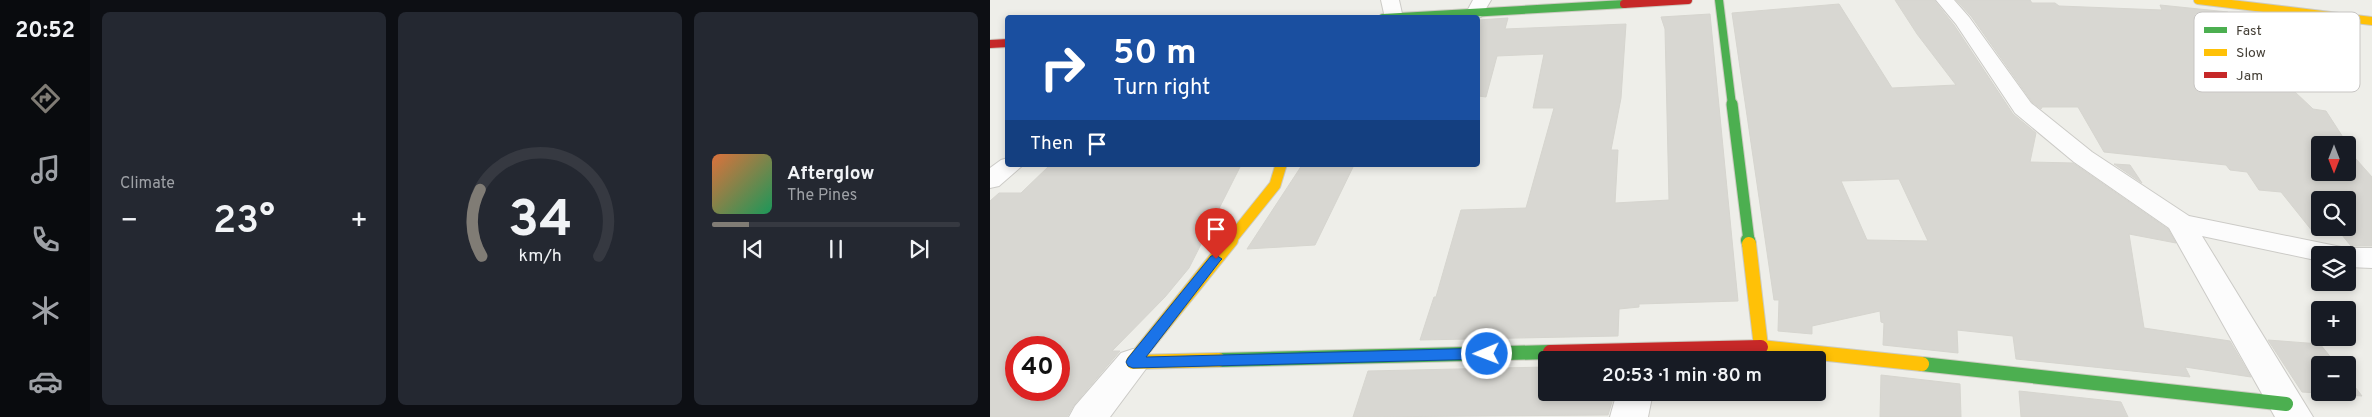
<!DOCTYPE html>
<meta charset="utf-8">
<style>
body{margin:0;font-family:Overpass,sans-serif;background:#242831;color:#f1f3f6;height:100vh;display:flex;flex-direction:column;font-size:19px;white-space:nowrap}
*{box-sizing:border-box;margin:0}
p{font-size:16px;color:#9ea1a6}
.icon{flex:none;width:28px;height:28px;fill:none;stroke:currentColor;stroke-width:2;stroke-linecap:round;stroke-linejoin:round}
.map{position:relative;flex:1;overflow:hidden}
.details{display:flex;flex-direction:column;gap:12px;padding:12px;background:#0d0f14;width:900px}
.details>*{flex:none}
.top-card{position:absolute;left:15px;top:15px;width:475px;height:152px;border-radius:5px;box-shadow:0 2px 8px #0003;background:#1a4fa0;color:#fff;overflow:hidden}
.needle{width:32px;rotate:180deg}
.controls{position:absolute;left:1321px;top:136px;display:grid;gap:10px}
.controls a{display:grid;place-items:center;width:45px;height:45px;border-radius:5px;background:#171b24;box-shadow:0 2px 8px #0003;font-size:25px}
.speed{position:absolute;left:15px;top:336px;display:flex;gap:10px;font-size:25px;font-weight:700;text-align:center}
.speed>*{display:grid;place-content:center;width:65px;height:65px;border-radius:50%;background:#171b24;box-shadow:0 2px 8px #0003;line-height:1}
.speed .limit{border:8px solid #d22;background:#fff;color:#111}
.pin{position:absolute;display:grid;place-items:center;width:42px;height:42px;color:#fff;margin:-51px -21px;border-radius:50% 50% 50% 0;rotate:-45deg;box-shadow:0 0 5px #0007}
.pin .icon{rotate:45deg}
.me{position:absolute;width:55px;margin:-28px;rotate:269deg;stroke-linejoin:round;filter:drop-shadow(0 0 4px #0008)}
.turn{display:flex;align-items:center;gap:18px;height:105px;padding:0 25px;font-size:22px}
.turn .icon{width:65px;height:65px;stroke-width:2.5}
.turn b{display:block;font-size:35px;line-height:42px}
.then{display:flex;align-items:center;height:48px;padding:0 25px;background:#0003;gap:10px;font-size:19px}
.big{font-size:38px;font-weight:600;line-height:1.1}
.details .widget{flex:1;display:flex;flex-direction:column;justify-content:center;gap:8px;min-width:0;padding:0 18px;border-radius:8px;background:#242831}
.details .dial{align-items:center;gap:0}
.dial svg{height:130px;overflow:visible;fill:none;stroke:#363941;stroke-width:7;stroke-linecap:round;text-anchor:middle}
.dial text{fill:#f1f3f6;stroke:none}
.song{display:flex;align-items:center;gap:15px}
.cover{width:60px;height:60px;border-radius:8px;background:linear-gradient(135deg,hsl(20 70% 55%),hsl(150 70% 35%))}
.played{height:5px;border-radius:2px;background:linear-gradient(90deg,#807c75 15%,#363941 15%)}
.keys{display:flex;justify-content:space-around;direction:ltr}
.heat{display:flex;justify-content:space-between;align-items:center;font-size:28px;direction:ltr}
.details .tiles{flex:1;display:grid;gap:12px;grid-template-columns:repeat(3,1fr)}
.trip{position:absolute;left:548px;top:351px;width:288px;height:50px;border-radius:5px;background:#171b24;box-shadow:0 2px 8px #0003;font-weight:600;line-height:50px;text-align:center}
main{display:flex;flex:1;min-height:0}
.menu{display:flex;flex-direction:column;width:90px;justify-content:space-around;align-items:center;background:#090b0e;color:#9ea1a6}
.menu .icon{width:35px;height:35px}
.menu .on{color:#807c75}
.menu b{font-size:22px;color:#f1f3f6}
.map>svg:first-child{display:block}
.building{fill:#d8d7d2;stroke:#d6d5cf;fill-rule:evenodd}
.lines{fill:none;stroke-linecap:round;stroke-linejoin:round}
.street-casing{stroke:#cccbc7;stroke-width:2}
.fast-far2-casing{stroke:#cccbc1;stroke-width:10}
.fast-far1-casing{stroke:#cccbc1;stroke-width:13}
.fast-casing{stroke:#cccbc1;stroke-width:16}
.slow-far2-casing{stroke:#cccbc1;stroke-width:10}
.slow-far1-casing{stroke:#cccbc1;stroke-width:13}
.slow-casing{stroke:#cccbc1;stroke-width:16}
.jam-far1-casing{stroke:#cccbc1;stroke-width:10}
.jam-casing{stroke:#cccbc1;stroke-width:16}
.street{fill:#fcfcfc;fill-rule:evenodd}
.fast-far2{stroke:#4caf50;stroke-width:8}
.fast-far1{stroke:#4caf50;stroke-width:11}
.fast{stroke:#4caf50;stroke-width:14}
.slow-far2{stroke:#ffc107;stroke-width:8}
.slow-far1{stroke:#ffc107;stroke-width:11}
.slow{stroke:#ffc107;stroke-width:14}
.jam-far1{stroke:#c62828;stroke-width:8}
.jam{stroke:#c62828;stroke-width:14}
.route{fill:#1a73e8;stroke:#114b97}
.key{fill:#fff;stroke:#c7c5c3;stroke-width:1}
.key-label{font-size:14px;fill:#443f36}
</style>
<main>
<nav class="menu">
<b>20:52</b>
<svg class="icon on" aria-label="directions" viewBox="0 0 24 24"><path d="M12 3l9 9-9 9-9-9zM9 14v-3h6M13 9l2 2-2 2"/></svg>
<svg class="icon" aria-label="music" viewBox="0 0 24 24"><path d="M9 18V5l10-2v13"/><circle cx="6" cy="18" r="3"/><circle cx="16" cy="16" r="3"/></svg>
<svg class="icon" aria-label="phone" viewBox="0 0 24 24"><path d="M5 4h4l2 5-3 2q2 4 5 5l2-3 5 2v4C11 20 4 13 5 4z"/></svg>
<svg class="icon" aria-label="climate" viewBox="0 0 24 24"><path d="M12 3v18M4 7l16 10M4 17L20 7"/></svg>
<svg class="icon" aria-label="car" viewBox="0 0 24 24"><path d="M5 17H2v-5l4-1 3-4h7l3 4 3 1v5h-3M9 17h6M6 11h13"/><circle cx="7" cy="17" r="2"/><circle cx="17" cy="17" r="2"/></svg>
</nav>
<section class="details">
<div class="tiles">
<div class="widget"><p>Climate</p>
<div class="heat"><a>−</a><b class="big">23°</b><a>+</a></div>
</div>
<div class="widget dial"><svg viewBox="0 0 100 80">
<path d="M14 69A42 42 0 1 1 86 69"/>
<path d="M14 69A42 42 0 0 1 13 28" stroke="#807c75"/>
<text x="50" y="56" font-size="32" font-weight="700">34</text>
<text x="50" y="72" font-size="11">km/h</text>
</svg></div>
<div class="widget">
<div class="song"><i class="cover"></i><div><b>Afterglow</b><p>The Pines</p></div></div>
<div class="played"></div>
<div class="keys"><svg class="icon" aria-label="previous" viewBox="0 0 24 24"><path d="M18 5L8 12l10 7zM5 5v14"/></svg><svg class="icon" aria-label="pause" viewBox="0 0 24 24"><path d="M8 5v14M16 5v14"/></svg><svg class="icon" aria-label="next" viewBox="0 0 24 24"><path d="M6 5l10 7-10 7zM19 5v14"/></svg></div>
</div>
</div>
</section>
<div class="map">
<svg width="1382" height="417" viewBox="0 0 1382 417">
<rect width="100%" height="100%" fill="#eeeee9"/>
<path class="building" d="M 905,0 L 944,0 L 964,25 L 1023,114 L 1046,133 L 1040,162 L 1083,163 L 1178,229 L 1186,243 L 1139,234 L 1154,328 L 1240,341 L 1261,377 L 1195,367 L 1200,377 L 1026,359 L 1023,336 L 967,330 L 968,353 L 893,345 L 894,323 L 891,322 L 890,311 L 822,326 L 822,334 L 788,331 L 789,300 L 784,300 L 742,13 L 849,4 L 902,88 L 966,85 L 927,34 ZM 909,179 L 938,241 L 877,240 L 851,181 Z
M 966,0 L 1040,0 L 1042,3 L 1065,3 L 1069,6 L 1172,10 L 1170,5 L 1238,12 L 1280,73 L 1286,74 L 1323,109 L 1336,111 L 1358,145 L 1330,145 L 1330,172 L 1358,172 L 1358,150 L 1382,177 L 1382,246 L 1361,246 L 1352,235 L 1323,232 L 1291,192 L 1269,190 L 1257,172 L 1240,170 L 1236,165 L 1114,152 L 1088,107 L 1052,107 L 1051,109 L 1042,102 L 981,16 ZM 1330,200 L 1358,200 L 1358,228 L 1330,228 Z
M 720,14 L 748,301 L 649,304 L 649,307 L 629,309 L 628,336 L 430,340 L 444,297 L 446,297 L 471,210 L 536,208 L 564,108 L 543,108 L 554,54 L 507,56 L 496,97 L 488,96 L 488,20 L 518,18 L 515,29 L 636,24 L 631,98 L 621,150 L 628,150 L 625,203 L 679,200 L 675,29 L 671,17 Z
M 1124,164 L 1140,165 L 1152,183 Z
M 60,165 L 251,165 L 199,268 L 175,297 L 122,351 L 130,351 L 84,405 L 77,417 L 0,417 L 0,201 L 9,193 L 31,193 ZM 26,348 L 69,348 L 69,390 L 26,390 Z
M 312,165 L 364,165 L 325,245 L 257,249 Z
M 1278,340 L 1330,344 L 1347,365 L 1330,365 L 1330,392 L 1358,392 L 1358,378 L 1372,396 L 1312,392 Z
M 556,367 L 556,392 L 625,392 L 618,415 L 363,417 L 378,371 Z
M 891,375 L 970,384 L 971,417 L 890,417 Z
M 1029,391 L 1131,402 L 1138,417 L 1031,417 Z"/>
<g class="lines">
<defs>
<path id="street" d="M 391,0 L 409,0 L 413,18 L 395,18 Z
M 483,0 L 501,0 L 491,17 L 479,17 L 476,13 Z
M 946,0 L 964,0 L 979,17 L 1041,103 L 1102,152 L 1199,216 L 1356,248 L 1382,248 L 1382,268 L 1358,267 L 1358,255 L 1330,255 L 1330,261 L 1212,236 L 1323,417 L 1285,417 L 1179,228 L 1084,162 L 1025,113 L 966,24 Z
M 18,158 L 18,165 L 33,165 L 9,186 L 0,188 L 0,168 L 11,160 Z
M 143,349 L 155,353 L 161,362 L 120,417 L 79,417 L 85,406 L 131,353 Z
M 627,392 L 663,392 L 658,417 L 620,417 Z"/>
<path id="fast-far2" d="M 729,0 L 742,105
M 393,18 L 634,4"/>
<path id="fast-far1" d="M 742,104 L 759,241"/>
<path id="fast" d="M 758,240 L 759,244
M 229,360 L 560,352
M 932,364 L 1296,404"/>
<path id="slow-far2" d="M 1208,0 L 1382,21"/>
<path id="slow-far1" d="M 240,241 L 285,185 L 291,165"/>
<path id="slow" d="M 759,244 L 771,347 L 932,364
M 229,360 L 143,362 L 241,240"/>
<path id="jam-far1" d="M 634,4 L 698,0
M 0,44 L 18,43"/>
<path id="jam" d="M 560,352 L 771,347"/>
</defs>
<use href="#street" class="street-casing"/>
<use href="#fast-far2" class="fast-far2-casing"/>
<use href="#fast-far1" class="fast-far1-casing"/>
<use href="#fast" class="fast-casing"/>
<use href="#slow-far2" class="slow-far2-casing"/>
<use href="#slow-far1" class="slow-far1-casing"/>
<use href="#slow" class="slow-casing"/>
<use href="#jam-far1" class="jam-far1-casing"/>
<use href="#jam" class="jam-casing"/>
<use href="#street" class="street"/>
<use href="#fast-far2" class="fast-far2"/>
<use href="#fast-far1" class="fast-far1"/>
<use href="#fast" class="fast"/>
<use href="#slow-far2" class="slow-far2"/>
<use href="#slow-far1" class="slow-far1"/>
<use href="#slow" class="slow"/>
<use href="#jam-far1" class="jam-far1"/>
<use href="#jam" class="jam"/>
</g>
<path class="route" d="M 226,255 L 232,259 L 230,261 L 156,357 L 497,348 L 502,350 L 505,354 L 502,357 L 497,359 L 143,368 L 138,366 L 136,362 L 138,358 L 221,256 Z"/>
<rect x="1204" y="12" width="166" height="80" rx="8" class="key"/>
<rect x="1214" y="27" width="23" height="6" fill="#4caf50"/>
<rect x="1214" y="49" width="23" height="7" fill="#ffc107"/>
<rect x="1214" y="72" width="23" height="6" fill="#c62828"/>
<g class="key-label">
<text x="1246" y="35">Fast</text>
<text x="1246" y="57">Slow</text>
<text x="1246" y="80">Jam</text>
</g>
</svg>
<div class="controls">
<a><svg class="needle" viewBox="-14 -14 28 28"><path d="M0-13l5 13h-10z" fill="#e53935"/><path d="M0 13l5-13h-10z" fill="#9ea1a6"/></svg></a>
<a><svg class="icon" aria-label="search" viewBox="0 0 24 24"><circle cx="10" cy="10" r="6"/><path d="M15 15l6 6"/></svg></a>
<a><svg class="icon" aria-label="layers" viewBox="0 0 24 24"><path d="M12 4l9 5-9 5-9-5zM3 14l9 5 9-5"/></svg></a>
<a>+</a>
<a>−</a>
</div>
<div class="speed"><div class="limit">40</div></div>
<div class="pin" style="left:226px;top:259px;background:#d93025"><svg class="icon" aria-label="arrive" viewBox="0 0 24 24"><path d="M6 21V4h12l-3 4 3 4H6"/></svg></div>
<svg class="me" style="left:497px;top:354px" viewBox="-20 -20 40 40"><circle r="17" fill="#1a73e8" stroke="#fff" stroke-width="3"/><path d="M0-11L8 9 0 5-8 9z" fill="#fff"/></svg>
<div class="trip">20:53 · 1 min · 80 m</div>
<div class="top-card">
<div class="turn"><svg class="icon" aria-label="right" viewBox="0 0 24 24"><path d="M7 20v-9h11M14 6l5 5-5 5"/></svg><div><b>50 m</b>Turn right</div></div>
<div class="then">Then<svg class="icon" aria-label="arrive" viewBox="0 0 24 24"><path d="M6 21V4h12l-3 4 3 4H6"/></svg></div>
</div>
</div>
</main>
